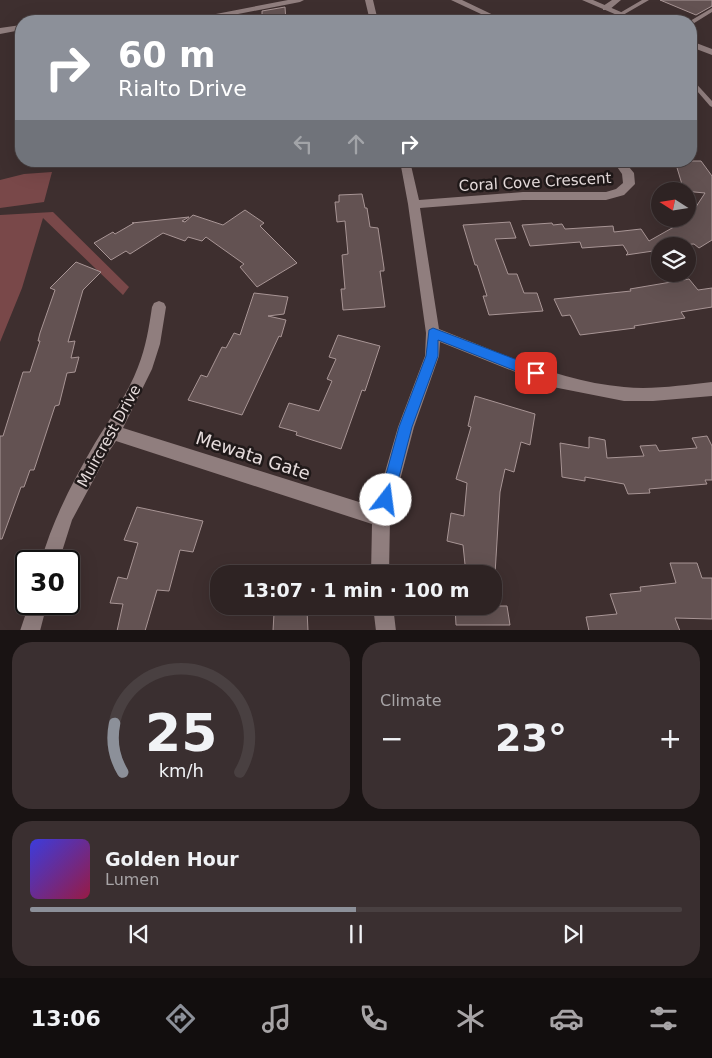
<!DOCTYPE html>
<meta charset="utf-8">
<style>
body{margin:0;font-family:"DejaVu Sans",sans-serif;background:#3a2f30;color:#f1f3f6;height:100vh;display:flex;flex-direction:column;font-size:19px;white-space:nowrap}
*{box-sizing:border-box;margin:0}
p{font-size:16px;color:#a7a4a6}
.icon{flex:none;width:28px;height:28px;fill:none;stroke:currentColor;stroke-width:2;stroke-linecap:round;stroke-linejoin:round}
.map{position:relative;height:630px;overflow:hidden}
.side{display:flex;flex-direction:column;gap:12px;padding:12px;background:#191313;flex:1}
.side>*{flex:none}
.banner{position:absolute;left:15px;top:15px;width:682px;height:152px;border-radius:20px;box-shadow:0 5px 20px #0002,0 0 0 1px #494041;background:#8c9099;color:#fff;overflow:hidden}
.needle{width:32px;rotate:282deg}
.fabs{position:absolute;left:651px;top:182px;display:grid;gap:10px}
.fabs a{display:grid;place-items:center;width:45px;height:45px;border-radius:50%;background:#2e2323;box-shadow:0 5px 20px #0002,0 0 0 1px #494041;font-size:25px}
.speed{position:absolute;left:15px;top:550px;display:flex;gap:10px;font-size:25px;font-weight:700;text-align:center}
.speed>*{display:grid;place-content:center;width:65px;height:65px;border-radius:50%;background:#2e2323;box-shadow:0 5px 20px #0002,0 0 0 1px #494041;line-height:1}
.speed .limit{border:2px solid #111;border-radius:8px;background:#fff;color:#111}
.pin{position:absolute;display:grid;place-items:center;width:42px;height:42px;color:#fff;margin:-21px;border-radius:10px;box-shadow:0 2px 8px #0006}
.me{position:absolute;width:55px;margin:-28px;rotate:15deg;stroke-linejoin:round;filter:drop-shadow(0 0 4px #0008)}
.turn{display:flex;align-items:center;gap:18px;height:105px;padding:0 20px;font-size:22px}
.turn .icon{width:65px;height:65px;stroke-width:2.5}
.turn b{display:block;font-size:35px;line-height:42px}
.lanes{display:flex;align-items:center;height:48px;padding:0 20px;background:#0003;justify-content:center;gap:25px;direction:ltr}
.lanes .off{opacity:.35}
.big{font-size:38px;font-weight:800;line-height:1.1}
.side .tile{flex:1;display:flex;flex-direction:column;justify-content:center;gap:8px;min-width:0;padding:0 18px;border-radius:20px;background:#3a2f30}
.side .dial{align-items:center;gap:0}
.dial svg{height:130px;overflow:visible;fill:none;stroke:#494041;stroke-width:7;stroke-linecap:round;text-anchor:middle}
.dial text{fill:#f1f3f6;stroke:none}
.song{display:flex;align-items:center;gap:15px}
.cover{width:60px;height:60px;border-radius:8px;background:linear-gradient(135deg,hsl(240 70% 55%),hsl(340 70% 35%))}
.played{height:5px;border-radius:2px;background:linear-gradient(90deg,#8c9099 50%,#494041 50%)}
.keys{display:flex;justify-content:space-around;direction:ltr}
.heat{display:flex;justify-content:space-between;align-items:center;font-size:28px;direction:ltr}
.side .tiles{flex:1;display:grid;gap:12px;grid-template-columns:1fr 1fr}
.tile:last-child{grid-column:span 2}
.trip{position:absolute;left:210px;top:565px;width:292px;height:50px;border-radius:20px;background:#2e2323;box-shadow:0 5px 20px #0002,0 0 0 1px #494041;font-weight:800;line-height:50px;text-align:center}
.menu{display:flex;height:80px;justify-content:space-around;align-items:center;background:#120e0e;color:#a7a4a6}
.menu .icon{width:35px;height:35px}
.menu .current{color:#8c9099}
.menu b{font-size:22px;color:#f1f3f6}
.map>svg:first-child{display:block}
.green{fill:#794849}
.building{fill:#635252;stroke:#a89595}
.lines{fill:none;stroke-linecap:round;stroke-linejoin:round}
.service{fill:#907e7e;fill-rule:evenodd}
.minor{fill:#907e7e;fill-rule:evenodd}
.tertiary{fill:#907e7e;fill-rule:evenodd}
.route{fill:#1a73e8;stroke:#114b97}
.labels{text-anchor:middle;stroke-width:5;stroke-linejoin:round;paint-order:stroke}
.street-label{font-size:15px;fill:#e7dddd;stroke:#201919}
.near-street-label{font-size:18px;fill:#e7dddd;stroke:#201919}
</style>
<div class="map">
<svg width="712" height="631" viewBox="0 0 712 631">
<rect width="100%" height="100%" fill="#3e2f2f"/>
<path class="green" d="M 52,172 L 44,202 L 0,208 L 0,180 L 24,174 Z
M 53,212 L 129,287 L 123,295 L 43,218 L 22,288 L 0,342 L 0,215 Z"/>
<path class="building" d="M 660,0 L 712,0 L 712,6 L 696,15 Z
M 285,7 L 286,21 L 262,21 L 262,11 Z
M 675,161 L 701,161 L 712,176 L 712,240 L 699,248 L 694,244 L 660,246 L 660,250 L 626,255 L 628,253 L 623,245 L 582,248 L 580,242 L 530,246 L 522,225 L 552,223 L 553,225 L 562,224 L 565,229 L 613,226 L 614,232 L 641,229 L 649,241 L 688,219 L 705,193 L 684,191 Z
M 362,194 L 365,208 L 367,208 L 370,227 L 378,228 L 384,268 L 384,271 L 380,271 L 385,307 L 343,310 L 341,289 L 345,289 L 342,255 L 348,254 L 345,221 L 337,222 L 335,202 L 339,202 L 339,195 Z
M 245,210 L 264,223 L 260,226 L 297,263 L 257,287 L 240,267 L 244,264 L 206,237 L 202,241 L 188,237 L 185,241 L 163,233 L 130,254 L 126,251 L 111,260 L 94,243 L 113,232 L 115,234 L 134,223 L 132,223 L 189,217 L 182,221 L 185,222 L 193,215 L 223,225 Z
M 510,222 L 516,238 L 495,239 L 508,274 L 517,274 L 524,293 L 537,293 L 543,311 L 489,315 L 483,296 L 487,296 L 477,265 L 475,265 L 463,225 Z
M 76,262 L 101,272 L 83,290 L 68,342 L 75,341 L 71,358 L 79,357 L 75,372 L 67,373 L 59,405 L 55,406 L 34,470 L 30,470 L 24,487 L 21,487 L 2,539 L 0,539 L 0,436 L 3,436 L 23,372 L 30,372 L 40,341 L 38,341 L 40,333 L 55,290 L 50,288 Z
M 689,279 L 698,290 L 712,288 L 712,307 L 681,312 L 685,318 L 634,326 L 635,328 L 580,335 L 570,315 L 562,316 L 554,299 L 631,291 L 630,289 Z
M 254,293 L 288,297 L 284,314 L 268,316 L 286,320 L 281,337 L 279,336 L 242,415 L 188,400 L 201,375 L 207,377 L 222,347 L 226,348 L 234,333 L 240,335 Z
M 338,335 L 380,346 L 365,391 L 362,390 L 341,449 L 296,435 L 297,432 L 279,427 L 289,403 L 319,411 L 332,381 L 327,379 L 336,359 L 329,357 Z
M 475,396 L 535,414 L 530,445 L 521,442 L 514,472 L 505,469 L 500,492 L 495,574 L 466,574 L 463,545 L 447,541 L 451,513 L 464,516 L 467,483 L 456,479 L 471,427 L 468,426 Z
M 707,436 L 712,446 L 712,480 L 705,480 L 707,484 L 649,489 L 650,493 L 628,494 L 624,484 L 585,477 L 585,481 L 562,477 L 560,443 L 589,448 L 589,437 L 605,440 L 607,458 L 644,456 L 640,446 L 656,445 L 659,451 L 697,448 L 692,438 Z
M 137,507 L 203,521 L 193,552 L 180,550 L 169,591 L 157,590 L 145,631 L 117,631 L 123,604 L 110,603 L 118,577 L 127,579 L 138,543 L 124,540 Z
M 670,563 L 697,563 L 702,578 L 712,578 L 712,619 L 675,618 L 680,631 L 589,631 L 586,617 L 617,614 L 610,594 L 641,591 L 640,587 L 676,583 Z
M 455,606 L 507,606 L 510,625 L 456,625 Z
M 307,610 L 308,631 L 273,631 L 274,613 Z"/>
<g class="lines">
<path class="service" d="M 642,0 L 649,0 L 623,15 L 618,14 Z
M 712,8 L 712,12 L 691,25 L 690,21 Z
M 691,78 L 712,101 L 712,107 L 710,106 L 691,84 Z"/>
<path class="minor" d="M 288,0 L 304,0 L 300,2 L 202,21 L 186,21 L 190,19 Z
M 365,0 L 373,0 L 378,21 L 370,21 Z
M 451,0 L 462,0 L 506,21 L 496,21 Z
M 612,0 L 621,0 L 609,10 L 603,10 L 603,6 Z
M 21,25 L 21,30 L 0,34 L 0,28 Z
M 400,161 L 410,161 L 419,200 L 523,192 L 606,192 L 616,189 L 623,183 L 622,174 L 613,161 L 624,161 L 634,173 L 635,184 L 624,195 L 606,200 L 523,200 L 420,208 L 439,329 C 498,352 561,382 624,387 C 653,390 683,385 712,382 L 712,396 L 653,401 L 624,401 L 553,387 L 440,342 L 439,356 L 414,427 L 390,518 L 389,574 L 371,574 L 372,524 L 116,441 L 108,453 L 72,520 L 59,561 L 41,561 C 53,519 73,481 95,443 C 110,418 128,394 138,367 C 146,347 149,327 152,307 L 154,303 L 159,301 L 164,303 L 166,307 L 160,344 L 152,369 L 123,428 L 375,507 L 398,427 L 425,356 L 426,333 L 408,204 Z
M 29,604 L 47,604 L 40,631 L 20,631 Z
M 373,606 L 393,606 L 396,631 L 376,631 Z"/>
<path class="tertiary" d="M 582,0 L 593,0 L 642,21 L 631,21 Z
M 691,41 L 712,49 L 712,55 L 691,47 Z"/>
</g>
<path class="route" d="M 433,328 L 541,369 L 542,373 L 541,377 L 536,379 L 438,340 L 438,356 L 412,427 L 393,500 L 391,505 L 386,507 L 381,505 L 379,500 L 399,427 L 426,356 L 429,330 Z"/>
<g class="labels">
<g class="street-label">
<text transform="translate(535 182) rotate(-3)" y="5">Coral Cove Crescent</text>
<text transform="translate(109 436) rotate(-61)" y="5">Muircrest Drive</text>
</g>
<g class="near-street-label">
<text transform="translate(253 456) rotate(18)" y="6">Mewata Gate</text>
</g>
</g>
</svg>
<div class="fabs">
<a><svg class="needle" viewBox="-14 -14 28 28"><path d="M0-13l5 13h-10z" fill="#e53935"/><path d="M0 13l5-13h-10z" fill="#a7a4a6"/></svg></a>
<a><svg class="icon" aria-label="layers" viewBox="0 0 24 24"><path d="M12 4l9 5-9 5-9-5zM3 14l9 5 9-5"/></svg></a>
</div>
<div class="speed"><div class="limit">30</div></div>
<div class="pin" style="left:536px;top:373px;background:#d93025"><svg class="icon" aria-label="arrive" viewBox="0 0 24 24"><path d="M6 21V4h12l-3 4 3 4H6"/></svg></div>
<svg class="me" style="left:386px;top:500px" viewBox="-20 -20 40 40"><circle r="19" fill="#fff"/><path d="M0-13L10 11 0 6-10 11z" fill="#1a73e8"/></svg>
<div class="trip">13:07 · 1 min · 100 m</div>
<div class="banner">
<div class="turn"><svg class="icon" aria-label="right" viewBox="0 0 24 24"><path d="M7 20v-9h11M14 6l5 5-5 5"/></svg><div><b>60 m</b>Rialto Drive</div></div>
<div class="lanes"><svg class="icon off" aria-label="left" viewBox="0 0 24 24"><path d="M17 20v-9H6M10 6l-5 5 5 5"/></svg><svg class="icon off" aria-label="ahead" viewBox="0 0 24 24"><path d="M12 20V5M6 11l6-6 6 6"/></svg><svg class="icon" aria-label="right" viewBox="0 0 24 24"><path d="M7 20v-9h11M14 6l5 5-5 5"/></svg></div>
</div>
</div>
<section class="side">
<div class="tiles">
<div class="tile dial"><svg viewBox="0 0 100 80">
<path d="M14 69A42 42 0 1 1 86 69"/>
<path d="M14 69A42 42 0 0 1 9 39" stroke="#8c9099"/>
<text x="50" y="56" font-size="32" font-weight="700">25</text>
<text x="50" y="72" font-size="11">km/h</text>
</svg></div>
<div class="tile"><p>Climate</p>
<div class="heat"><a>−</a><b class="big">23°</b><a>+</a></div>
</div>
<div class="tile">
<div class="song"><i class="cover"></i><div><b>Golden Hour</b><p>Lumen</p></div></div>
<div class="played"></div>
<div class="keys"><svg class="icon" aria-label="previous" viewBox="0 0 24 24"><path d="M18 5L8 12l10 7zM5 5v14"/></svg><svg class="icon" aria-label="pause" viewBox="0 0 24 24"><path d="M8 5v14M16 5v14"/></svg><svg class="icon" aria-label="next" viewBox="0 0 24 24"><path d="M6 5l10 7-10 7zM19 5v14"/></svg></div>
</div>
</div>
</section>
<nav class="menu">
<b>13:06</b>
<svg class="icon current" aria-label="directions" viewBox="0 0 24 24"><path d="M12 3l9 9-9 9-9-9zM9 14v-3h6M13 9l2 2-2 2"/></svg>
<svg class="icon" aria-label="music" viewBox="0 0 24 24"><path d="M9 18V5l10-2v13"/><circle cx="6" cy="18" r="3"/><circle cx="16" cy="16" r="3"/></svg>
<svg class="icon" aria-label="phone" viewBox="0 0 24 24"><path d="M5 4h4l2 5-3 2q2 4 5 5l2-3 5 2v4C11 20 4 13 5 4z"/></svg>
<svg class="icon" aria-label="climate" viewBox="0 0 24 24"><path d="M12 3v18M4 7l16 10M4 17L20 7"/></svg>
<svg class="icon" aria-label="car" viewBox="0 0 24 24"><path d="M5 17H2v-5l4-1 3-4h7l3 4 3 1v5h-3M9 17h6M6 11h13"/><circle cx="7" cy="17" r="2"/><circle cx="17" cy="17" r="2"/></svg>
<svg class="icon" aria-label="filters" viewBox="0 0 24 24"><path d="M4 7h16M4 17h16"/><circle cx="9" cy="7" r="2"/><circle cx="15" cy="17" r="2"/></svg>
</nav>
